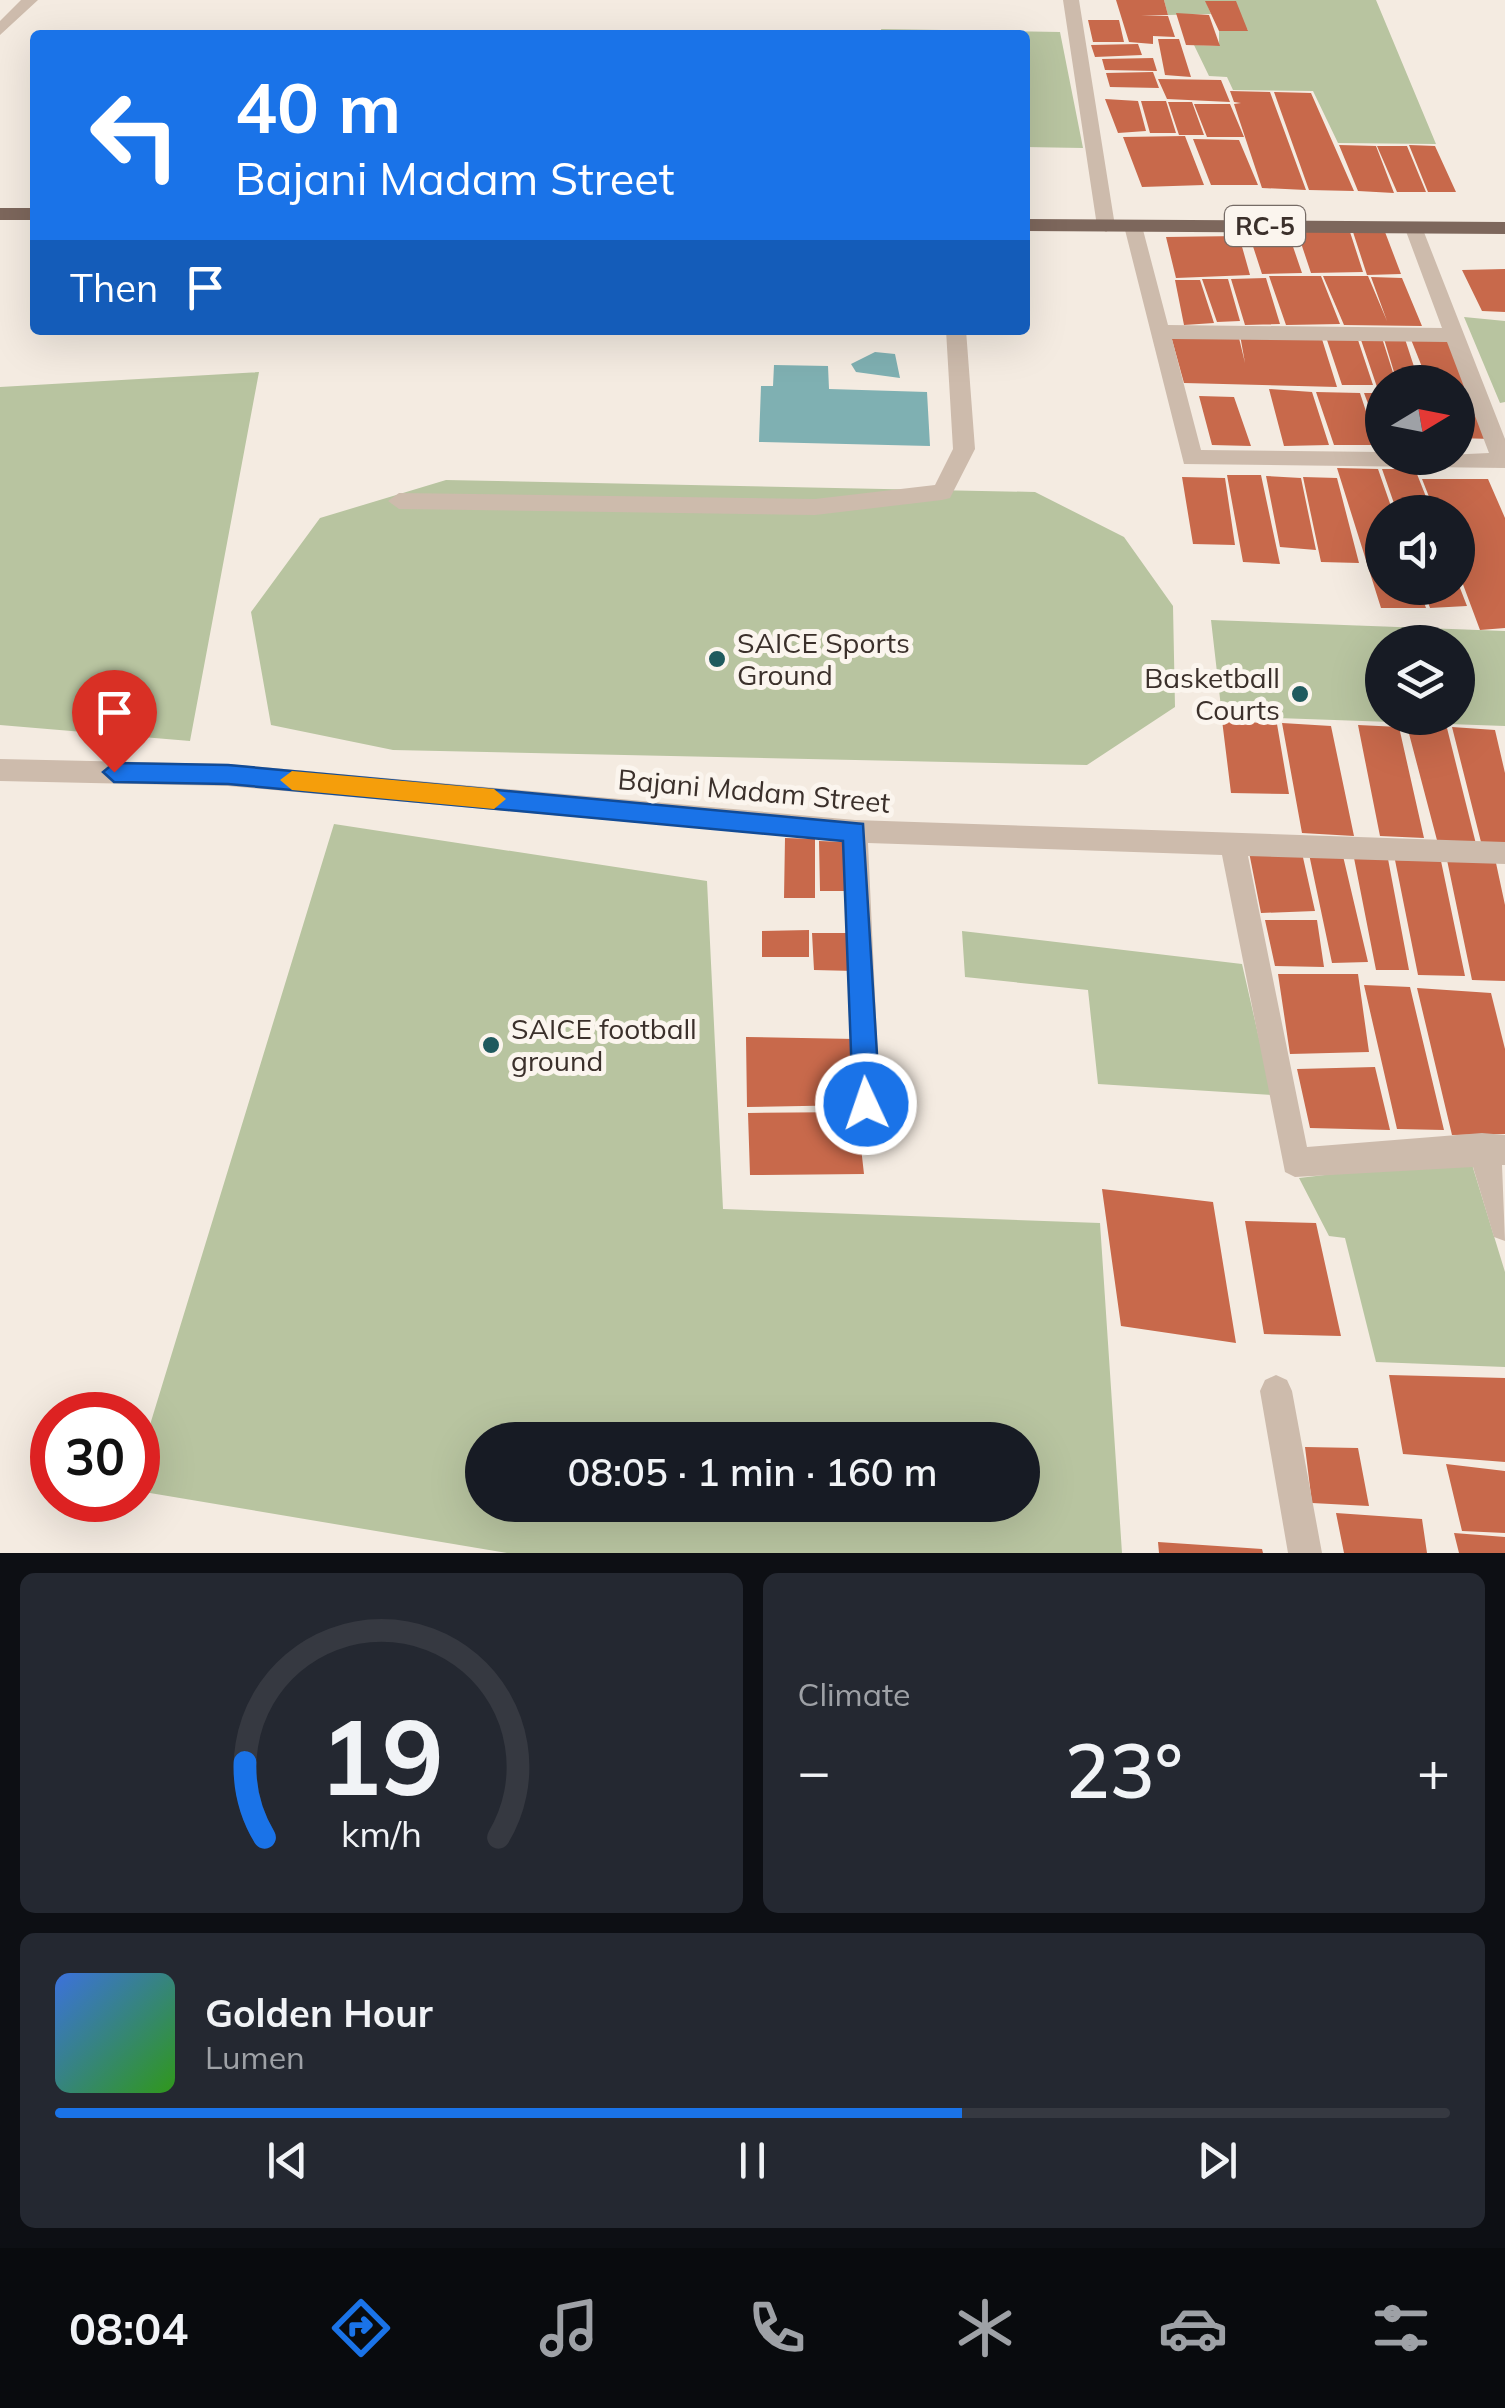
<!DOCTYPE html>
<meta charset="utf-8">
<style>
body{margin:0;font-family:Mulish,sans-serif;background:#242831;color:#f1f3f6;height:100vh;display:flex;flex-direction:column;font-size:38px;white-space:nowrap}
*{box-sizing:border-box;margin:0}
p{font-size:32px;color:#9ea1a6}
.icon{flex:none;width:55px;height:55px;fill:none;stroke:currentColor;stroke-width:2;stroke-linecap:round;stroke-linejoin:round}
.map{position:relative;height:1553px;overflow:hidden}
.sheet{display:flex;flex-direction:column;gap:20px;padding:20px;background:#0d0f14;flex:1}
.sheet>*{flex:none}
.hud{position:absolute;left:30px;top:30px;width:1000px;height:305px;border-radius:10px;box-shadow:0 10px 40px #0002;background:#1a73e8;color:#fff;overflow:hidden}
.needle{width:65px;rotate:80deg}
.buttons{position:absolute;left:1365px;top:365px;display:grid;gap:20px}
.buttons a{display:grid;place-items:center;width:110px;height:110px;border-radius:50%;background:#171b24;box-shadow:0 10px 40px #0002;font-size:50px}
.speed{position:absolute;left:30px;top:1392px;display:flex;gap:20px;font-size:50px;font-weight:700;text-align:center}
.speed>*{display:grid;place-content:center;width:130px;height:130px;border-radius:50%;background:#171b24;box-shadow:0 10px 40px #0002;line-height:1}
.speed .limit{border:15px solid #d22;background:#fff;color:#111}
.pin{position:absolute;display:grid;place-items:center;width:85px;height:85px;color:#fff;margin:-102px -42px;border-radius:50% 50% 50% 0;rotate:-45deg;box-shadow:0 0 10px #0007}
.pin .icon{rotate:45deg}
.me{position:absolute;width:110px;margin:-55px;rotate:357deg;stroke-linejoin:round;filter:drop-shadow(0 0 8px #0008)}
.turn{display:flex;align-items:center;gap:35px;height:210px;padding:0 40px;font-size:45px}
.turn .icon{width:130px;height:130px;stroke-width:2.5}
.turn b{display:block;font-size:70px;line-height:85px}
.then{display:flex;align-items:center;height:95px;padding:0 40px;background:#0003;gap:20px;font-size:38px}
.big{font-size:75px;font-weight:600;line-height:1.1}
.sheet .card{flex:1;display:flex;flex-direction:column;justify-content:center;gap:15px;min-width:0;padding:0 35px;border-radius:15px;background:#242831}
.sheet .dial{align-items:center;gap:0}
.dial svg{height:260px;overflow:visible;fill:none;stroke:#363941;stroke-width:7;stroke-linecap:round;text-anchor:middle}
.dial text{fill:#f1f3f6;stroke:none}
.song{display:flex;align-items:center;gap:30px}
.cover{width:120px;height:120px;border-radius:15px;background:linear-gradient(135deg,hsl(220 70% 55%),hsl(110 70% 35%))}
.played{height:10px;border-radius:5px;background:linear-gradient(90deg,#1a73e8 65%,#363941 65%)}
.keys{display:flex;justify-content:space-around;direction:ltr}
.heat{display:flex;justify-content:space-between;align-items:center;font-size:55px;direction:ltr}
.sheet .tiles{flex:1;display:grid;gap:20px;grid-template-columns:1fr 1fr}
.card:last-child{grid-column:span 2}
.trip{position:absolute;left:465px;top:1422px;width:575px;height:100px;border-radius:50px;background:#171b24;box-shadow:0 10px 40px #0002;font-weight:600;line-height:100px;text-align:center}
.tabs{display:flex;height:160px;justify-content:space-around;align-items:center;background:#090b0e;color:#9ea1a6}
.tabs .icon{width:70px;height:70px}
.tabs .current{color:#1a73e8}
.tabs b{font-size:45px;color:#f1f3f6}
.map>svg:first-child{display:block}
.green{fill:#b8c4a0;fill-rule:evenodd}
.water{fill:#7fb0b2}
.building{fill:#c8694b}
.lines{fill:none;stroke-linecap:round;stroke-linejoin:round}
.minor{fill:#cdbbac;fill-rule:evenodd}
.major{fill:#7d675c;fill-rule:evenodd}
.route{fill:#1a73e8;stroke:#114b97;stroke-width:2.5}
.slow{fill:#f59e0b}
.poi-dot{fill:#1f5a5e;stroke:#fbf5ee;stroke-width:4}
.labels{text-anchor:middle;stroke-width:10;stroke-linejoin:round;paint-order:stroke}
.shield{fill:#fbf5ee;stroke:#756b66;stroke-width:2.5}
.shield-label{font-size:25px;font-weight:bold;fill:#3b302b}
.poi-label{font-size:28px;fill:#3b302b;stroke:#fbf5ee;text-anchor:start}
.street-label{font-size:28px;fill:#3b302b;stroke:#fbf5ee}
</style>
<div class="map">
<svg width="1505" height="1553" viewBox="0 0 1505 1553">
<rect width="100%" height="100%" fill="#f4ebe1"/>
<path class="green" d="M 1164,0 L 1376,0 L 1436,144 L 1338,143 L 1313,91 L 1233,90 L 1227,77 L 1209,76 L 1194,45 L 1219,46 L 1219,31 L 1248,30 L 1206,2 L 1211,14 L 1168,15 Z
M 881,29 L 1060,32 L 1083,148 L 1025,147 L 1025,35 L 882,35 Z
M 1464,317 L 1505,321 L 1505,402 L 1500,403 Z
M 259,372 L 190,741 L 0,725 L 0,387 Z
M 446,480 L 1035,492 L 1124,537 L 1173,606 L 1175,707 L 1087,765 L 393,750 L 271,725 L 251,612 L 320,518 Z
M 1211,620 L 1505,631 L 1505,726 L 1222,716 ZM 1382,642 L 1458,642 L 1458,718 L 1382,718 Z
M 334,824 L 707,881 L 723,1209 L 1100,1223 L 1122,1553 L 507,1553 L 138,1491 L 138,1464 ZM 482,1440 L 1022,1440 L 1022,1505 L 482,1505 Z
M 962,931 L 1242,964 L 1272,1095 L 1098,1084 L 1088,990 L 965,977 Z
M 1470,1158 L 1505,1272 L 1505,1367 L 1376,1362 L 1345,1238 L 1329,1236 L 1299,1178 Z"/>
<path class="water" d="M 875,352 L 895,354 L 900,378 L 856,372 L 851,364 Z
M 774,365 L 828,366 L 829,389 L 927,392 L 930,446 L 759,442 L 761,386 L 773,386 Z"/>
<path class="building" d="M 1116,0 L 1164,0 L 1168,15 L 1141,16 L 1168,16 L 1175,37 L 1153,36 L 1153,44 L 1129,42 Z
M 1205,1 L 1236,1 L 1248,31 L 1219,31 Z
M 1176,13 L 1209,15 L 1220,46 L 1186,45 Z
M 1088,20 L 1119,20 L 1124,42 L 1093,42 Z
M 1158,39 L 1179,39 L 1191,77 L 1165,75 Z
M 1138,44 L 1142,55 L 1095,57 L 1091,45 Z
M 1153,58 L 1157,71 L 1105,70 L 1102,59 Z
M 1153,72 L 1159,88 L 1110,87 L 1106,73 Z
M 1158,79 L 1221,80 L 1230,102 L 1167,99 Z
M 1230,91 L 1270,92 L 1306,190 L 1262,188 L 1234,104 L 1241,103 L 1234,102 Z
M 1274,92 L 1311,93 L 1354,191 L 1309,190 Z
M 1105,99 L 1138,101 L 1146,131 L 1118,133 Z
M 1141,101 L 1166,101 L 1176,133 L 1150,133 Z
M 1168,102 L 1192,102 L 1204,135 L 1179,135 Z
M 1194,104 L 1230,104 L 1244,137 L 1207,137 Z
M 1185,136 L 1204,185 L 1142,187 L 1123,137 Z
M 1193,139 L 1239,140 L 1258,185 L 1211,185 Z
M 1339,145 L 1376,146 L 1394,193 L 1358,191 Z
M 1409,145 L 1435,146 L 1456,192 L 1428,192 Z
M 1377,146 L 1407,146 L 1426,192 L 1397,192 Z
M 1248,231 L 1288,232 L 1302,273 L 1262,274 Z
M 1297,231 L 1350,232 L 1363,272 L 1311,273 Z
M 1353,232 L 1385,232 L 1401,274 L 1367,275 Z
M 1239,236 L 1250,275 L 1176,278 L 1166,237 Z
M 1505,269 L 1505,312 L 1482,311 L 1462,270 Z
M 1269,276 L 1321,276 L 1340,324 L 1286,325 Z
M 1323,276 L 1368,276 L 1387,321 L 1371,277 L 1402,278 L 1422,326 L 1344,325 Z
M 1266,278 L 1280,324 L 1245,325 L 1231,279 Z
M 1202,279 L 1228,279 L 1240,321 L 1217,322 Z
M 1175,280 L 1200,280 L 1214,323 L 1184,325 Z
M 1240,335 L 1321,336 L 1337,387 L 1184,383 L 1171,336 L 1239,338 L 1245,363 Z
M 1326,337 L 1357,337 L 1373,385 L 1342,385 Z
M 1360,337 L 1382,338 L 1396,382 L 1377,387 Z
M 1410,337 L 1450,338 L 1468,387 L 1458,387 L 1458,382 L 1428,382 Z
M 1384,339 L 1405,339 L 1419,382 L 1397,382 Z
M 1269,389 L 1312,392 L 1329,445 L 1284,446 Z
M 1316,392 L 1360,393 L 1377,445 L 1334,445 Z
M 1364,393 L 1382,393 L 1382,441 Z
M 1199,396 L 1234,397 L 1251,446 L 1212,445 Z
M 1458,396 L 1477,397 L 1491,439 L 1458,438 Z
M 1337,468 L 1378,469 L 1393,512 L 1382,512 L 1382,588 L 1419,588 L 1426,608 L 1381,608 Z
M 1382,469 L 1415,469 L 1432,512 L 1397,512 Z
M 1227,475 L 1261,475 L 1280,564 L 1243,562 Z
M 1266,476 L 1301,478 L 1316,550 L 1280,547 Z
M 1182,477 L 1225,478 L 1235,545 L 1193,544 Z
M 1303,477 L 1337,478 L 1359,563 L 1321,562 Z
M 1422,479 L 1488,479 L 1505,518 L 1505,628 L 1480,630 L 1458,571 L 1458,512 L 1435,512 Z
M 1423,588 L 1460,588 L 1467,606 L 1430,608 Z
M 1222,720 L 1277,724 L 1289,794 L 1231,793 Z
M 1282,723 L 1331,726 L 1354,836 L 1302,833 Z
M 1358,725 L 1399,727 L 1424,838 L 1380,836 Z
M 1407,726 L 1447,728 L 1476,844 L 1438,844 Z
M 1452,727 L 1495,730 L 1505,773 L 1505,843 L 1481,842 Z
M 785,838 L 815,839 L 815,898 L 784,898 Z
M 819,841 L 846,842 L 848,891 L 820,891 Z
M 1249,852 L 1302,853 L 1315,911 L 1261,913 Z
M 1309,854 L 1343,856 L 1368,962 L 1332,963 Z
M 1354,858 L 1388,859 L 1409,970 L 1376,970 Z
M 1395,860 L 1441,861 L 1465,976 L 1418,975 Z
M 1447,860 L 1496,863 L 1505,905 L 1505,981 L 1472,980 Z
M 1265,920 L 1317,920 L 1324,967 L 1275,966 Z
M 809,930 L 809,957 L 762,957 L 762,931 Z
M 812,933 L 854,933 L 855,971 L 814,970 Z
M 1278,974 L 1358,974 L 1369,1052 L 1290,1054 Z
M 1364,985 L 1410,987 L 1444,1130 L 1397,1129 Z
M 1417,988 L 1491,993 L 1505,1049 L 1505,1134 L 1452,1135 Z
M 746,1037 L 855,1039 L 857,1105 L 747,1107 Z
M 1375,1067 L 1390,1130 L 1310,1128 L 1297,1069 Z
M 857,1112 L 864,1174 L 750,1175 L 748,1113 Z
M 1102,1189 L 1213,1202 L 1236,1343 L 1121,1326 Z
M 1245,1221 L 1316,1223 L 1341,1336 L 1264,1334 Z
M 1389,1375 L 1505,1378 L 1505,1462 L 1403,1454 Z
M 1305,1447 L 1358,1448 L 1369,1506 L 1312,1503 Z
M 1446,1464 L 1505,1471 L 1505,1533 L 1462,1531 Z
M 1336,1513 L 1422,1519 L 1427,1553 L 1344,1553 Z
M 1454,1533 L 1505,1537 L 1505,1553 L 1459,1553 Z
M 1158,1542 L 1262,1549 L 1263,1553 L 1159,1553 Z"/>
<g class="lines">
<path class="minor" d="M 21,0 L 38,0 L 0,35 L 0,21 Z
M 1063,0 L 1079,0 L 1115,226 L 1106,232 L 1097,226 Z
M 1133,220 L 1142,226 L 1168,325 L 1442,328 L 1404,226 L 1406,222 L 1420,222 L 1505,439 L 1505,468 L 1184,464 L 1124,226 ZM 1172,339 L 1447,342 L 1489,453 L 1382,458 L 1382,452 L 1201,450 Z
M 946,330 L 966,330 L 975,449 L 950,498 L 942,500 L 815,515 L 399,509 L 388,501 L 399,493 L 815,499 L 935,485 L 953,449 Z
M 0,759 L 228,764 L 855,820 L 1505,842 L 1505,864 L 1248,856 L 1307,1147 L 1482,1133 L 1505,1135 L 1505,1165 L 1502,1165 L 1505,1241 L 1494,1237 L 1473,1167 L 1295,1177 L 1285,1172 L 1222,855 L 868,843 L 880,1104 L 876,1114 L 866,1118 L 856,1114 L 852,1104 L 843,841 L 228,786 L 0,781 Z
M 1276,1375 L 1287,1380 L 1292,1391 L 1322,1553 L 1288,1553 L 1260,1391 L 1265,1380 Z"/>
<path class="major" d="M 0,208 L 35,208 L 35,220 L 0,220 Z
M 1025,219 L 1505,222 L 1505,234 L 1025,231 Z"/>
</g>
<path class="route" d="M 114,763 L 228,765 L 863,824 L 880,1104 L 876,1114 L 866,1117 L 857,1114 L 853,1104 L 843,841 L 228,784 L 114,782 L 103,772 Z"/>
<path class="slow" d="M 292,771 L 494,789 L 506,799 L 494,809 L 292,790 L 280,780 Z"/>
<g class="poi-dot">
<circle cx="717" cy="659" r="10"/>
<circle cx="1300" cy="694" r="10"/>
<circle cx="491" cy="1045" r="10"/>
</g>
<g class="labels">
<rect class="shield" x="1225" y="206" width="80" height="40" rx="8"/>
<g class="shield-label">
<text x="1265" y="235">RC-5</text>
</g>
<g class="poi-label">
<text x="737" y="653">SAICE Sports<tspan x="737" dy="32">Ground</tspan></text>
<text x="1280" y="688" text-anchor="end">Basketball<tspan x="1280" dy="32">Courts</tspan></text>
<text x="511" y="1039">SAICE football<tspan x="511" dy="32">ground</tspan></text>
</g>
<g class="street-label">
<text transform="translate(754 791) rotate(5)" y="10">Bajani Madam Street</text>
</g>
</g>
</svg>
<div class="buttons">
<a><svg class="needle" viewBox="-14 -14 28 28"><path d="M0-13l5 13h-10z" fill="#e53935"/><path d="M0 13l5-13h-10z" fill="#9ea1a6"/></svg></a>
<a><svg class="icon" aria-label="sound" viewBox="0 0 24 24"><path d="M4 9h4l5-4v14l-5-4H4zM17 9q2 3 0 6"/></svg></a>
<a><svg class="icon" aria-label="layers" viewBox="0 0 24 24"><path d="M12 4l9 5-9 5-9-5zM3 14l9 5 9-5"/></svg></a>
</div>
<div class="speed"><div class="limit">30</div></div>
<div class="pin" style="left:114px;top:772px;background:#d93025"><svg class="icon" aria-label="arrive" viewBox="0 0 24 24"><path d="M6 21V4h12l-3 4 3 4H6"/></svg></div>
<svg class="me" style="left:866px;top:1104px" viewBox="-20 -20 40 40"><circle r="17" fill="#1a73e8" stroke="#fff" stroke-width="3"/><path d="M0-11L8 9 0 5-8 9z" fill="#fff"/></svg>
<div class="trip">08:05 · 1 min · 160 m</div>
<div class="hud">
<div class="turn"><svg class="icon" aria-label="left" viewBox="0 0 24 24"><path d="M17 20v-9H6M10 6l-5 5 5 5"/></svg><div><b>40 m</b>Bajani Madam Street</div></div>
<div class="then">Then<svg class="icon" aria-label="arrive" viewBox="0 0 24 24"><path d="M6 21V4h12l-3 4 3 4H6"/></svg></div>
</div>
</div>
<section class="sheet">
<div class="tiles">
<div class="card dial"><svg viewBox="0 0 100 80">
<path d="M14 69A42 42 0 1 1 86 69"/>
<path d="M14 69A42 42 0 0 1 8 46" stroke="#1a73e8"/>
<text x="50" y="56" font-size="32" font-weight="700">19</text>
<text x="50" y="72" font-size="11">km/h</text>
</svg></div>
<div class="card"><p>Climate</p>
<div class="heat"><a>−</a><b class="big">23°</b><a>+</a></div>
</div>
<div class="card">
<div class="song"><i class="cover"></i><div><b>Golden Hour</b><p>Lumen</p></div></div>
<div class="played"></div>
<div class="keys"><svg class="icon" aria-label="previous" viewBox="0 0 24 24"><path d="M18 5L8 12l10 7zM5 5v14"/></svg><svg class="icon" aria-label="pause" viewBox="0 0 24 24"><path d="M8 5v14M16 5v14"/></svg><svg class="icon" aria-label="next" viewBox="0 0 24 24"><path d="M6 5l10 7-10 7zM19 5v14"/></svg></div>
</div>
</div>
</section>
<nav class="tabs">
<b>08:04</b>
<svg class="icon current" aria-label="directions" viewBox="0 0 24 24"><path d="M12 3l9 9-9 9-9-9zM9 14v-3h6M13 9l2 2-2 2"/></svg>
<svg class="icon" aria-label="music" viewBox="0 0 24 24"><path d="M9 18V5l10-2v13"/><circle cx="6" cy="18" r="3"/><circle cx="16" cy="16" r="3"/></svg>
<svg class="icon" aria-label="phone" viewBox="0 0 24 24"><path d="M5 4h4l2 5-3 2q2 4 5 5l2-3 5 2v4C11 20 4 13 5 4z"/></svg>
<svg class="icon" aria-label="climate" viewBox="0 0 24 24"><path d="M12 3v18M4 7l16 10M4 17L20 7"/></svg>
<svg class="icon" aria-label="car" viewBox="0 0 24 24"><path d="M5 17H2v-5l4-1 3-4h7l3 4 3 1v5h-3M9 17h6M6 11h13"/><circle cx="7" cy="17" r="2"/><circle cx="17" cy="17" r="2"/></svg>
<svg class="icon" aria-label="filters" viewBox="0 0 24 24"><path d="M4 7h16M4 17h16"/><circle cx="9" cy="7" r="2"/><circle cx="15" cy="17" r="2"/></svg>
</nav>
